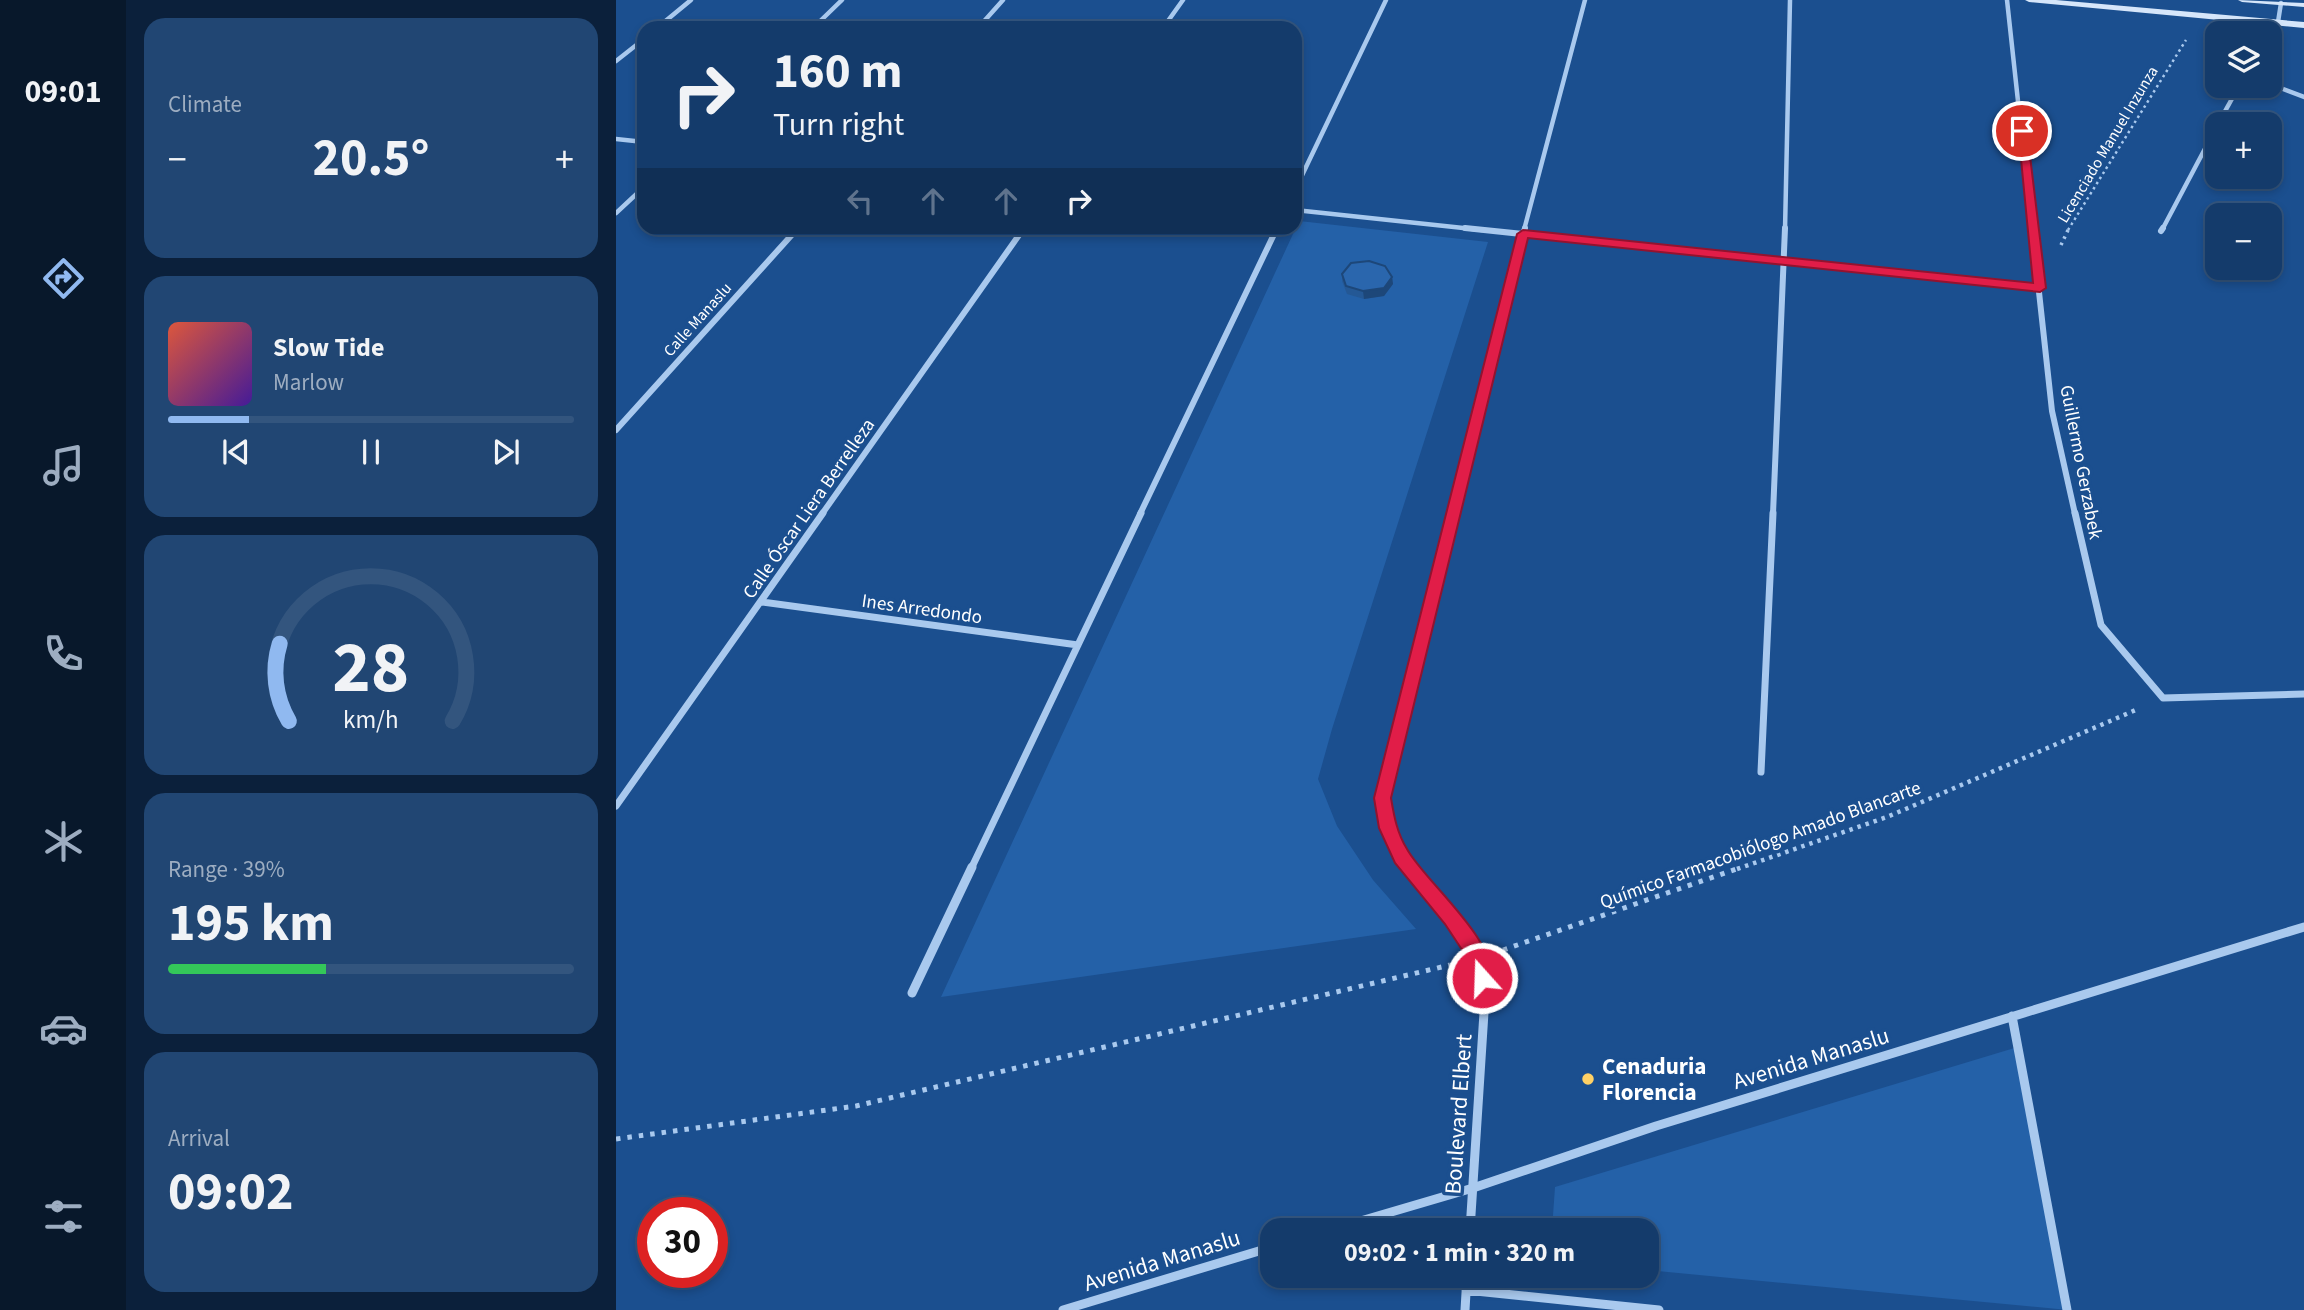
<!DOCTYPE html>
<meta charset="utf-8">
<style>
body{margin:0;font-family:"Source Sans 3",sans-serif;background:#214673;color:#f1f3f6;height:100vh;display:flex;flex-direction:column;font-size:26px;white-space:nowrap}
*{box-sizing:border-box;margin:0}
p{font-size:23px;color:#9dadc1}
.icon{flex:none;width:38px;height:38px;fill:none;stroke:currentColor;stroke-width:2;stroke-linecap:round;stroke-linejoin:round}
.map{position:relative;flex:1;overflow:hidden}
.side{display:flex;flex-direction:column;gap:18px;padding:18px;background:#0b203b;width:490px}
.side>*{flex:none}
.guide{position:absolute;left:21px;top:21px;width:665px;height:214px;border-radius:21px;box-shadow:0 4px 10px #0003,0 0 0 2px #33557e;background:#143b6b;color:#f1f3f6;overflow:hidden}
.controls{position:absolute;left:1589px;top:21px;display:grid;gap:14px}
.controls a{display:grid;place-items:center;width:77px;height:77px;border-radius:14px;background:#143b6b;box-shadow:0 4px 10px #0003,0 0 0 2px #33557e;font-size:35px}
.speed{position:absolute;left:21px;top:1197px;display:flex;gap:14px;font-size:35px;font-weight:700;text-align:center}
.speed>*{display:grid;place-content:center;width:91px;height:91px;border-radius:50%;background:#143b6b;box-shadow:0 4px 10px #0003,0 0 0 2px #33557e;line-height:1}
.speed .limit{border:10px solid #d22;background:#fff;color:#111}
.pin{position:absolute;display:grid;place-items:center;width:60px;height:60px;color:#fff;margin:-30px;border:4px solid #fff;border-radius:50%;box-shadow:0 2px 7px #0007}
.me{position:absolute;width:77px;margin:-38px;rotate:340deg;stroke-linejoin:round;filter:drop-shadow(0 0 5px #0008)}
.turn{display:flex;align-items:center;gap:24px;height:147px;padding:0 21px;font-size:32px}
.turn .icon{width:91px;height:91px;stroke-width:2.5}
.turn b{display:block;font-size:49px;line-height:60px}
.lanes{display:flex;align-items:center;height:66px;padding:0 21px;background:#0003;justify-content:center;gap:35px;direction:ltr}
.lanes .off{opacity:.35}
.big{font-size:52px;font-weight:700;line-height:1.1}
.side .tile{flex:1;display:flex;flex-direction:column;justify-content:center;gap:10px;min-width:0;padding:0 24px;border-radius:21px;background:#214673}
.side .dial{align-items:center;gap:0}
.dial svg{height:182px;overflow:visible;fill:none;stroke:#33557e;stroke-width:7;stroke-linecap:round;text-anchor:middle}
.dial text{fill:#f1f3f6;stroke:none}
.song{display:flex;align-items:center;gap:21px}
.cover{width:84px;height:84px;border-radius:10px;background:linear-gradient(135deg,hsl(10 70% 55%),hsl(260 70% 35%))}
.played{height:7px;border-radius:4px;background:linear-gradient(90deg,#90b9f0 20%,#33557e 20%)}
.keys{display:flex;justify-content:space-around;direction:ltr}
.heat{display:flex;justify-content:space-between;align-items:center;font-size:38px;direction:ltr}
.charge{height:10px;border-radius:5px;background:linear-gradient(90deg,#34c759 39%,#33557e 0)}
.trip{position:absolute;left:644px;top:1218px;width:399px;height:70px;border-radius:21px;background:#143b6b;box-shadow:0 4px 10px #0003,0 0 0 2px #33557e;font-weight:700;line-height:70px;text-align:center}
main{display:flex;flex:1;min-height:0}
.dock{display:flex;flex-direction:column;width:126px;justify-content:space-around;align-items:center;background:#08182b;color:#9dadc1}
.dock .icon{width:49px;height:49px}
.dock .current{color:#90b9f0}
.dock b{font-size:32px;color:#f1f3f6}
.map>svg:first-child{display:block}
.green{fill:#2461a8}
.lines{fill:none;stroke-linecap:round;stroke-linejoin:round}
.path-far3{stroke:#a9c9ee;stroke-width:2.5;stroke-dasharray:2.5 3.5;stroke-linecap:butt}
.path-far2{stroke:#a9c9ee;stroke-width:3.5;stroke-dasharray:2.5 4.5;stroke-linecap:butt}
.path-far1{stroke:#a9c9ee;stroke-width:4.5;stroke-dasharray:3.5 5;stroke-linecap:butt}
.path{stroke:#a9c9ee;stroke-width:5;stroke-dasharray:4.5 7;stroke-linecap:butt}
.street-far3{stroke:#a9c9ee;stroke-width:4.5}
.street-far2{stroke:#a9c9ee;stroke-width:6}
.street-far1{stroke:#a9c9ee;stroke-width:7}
.street{stroke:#a9c9ee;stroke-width:9}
.secondary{fill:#d6e6fa;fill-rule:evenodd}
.wall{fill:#245895}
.shaded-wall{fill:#1d4779}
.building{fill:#2a66ad;stroke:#1d4779;stroke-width:2}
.route{fill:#e11d48;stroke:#92132f;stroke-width:2}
.poi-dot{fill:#ffd166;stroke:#1b4f8f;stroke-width:2.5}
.labels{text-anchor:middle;stroke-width:7;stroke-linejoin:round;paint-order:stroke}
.far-street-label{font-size:16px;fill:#fff;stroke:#1b4f8f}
.street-label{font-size:19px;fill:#fff;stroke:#1b4f8f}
.near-street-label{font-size:23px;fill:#fff;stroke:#1b4f8f}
.near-poi-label{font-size:23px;font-weight:bold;fill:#fff;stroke:#1b4f8f;text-anchor:start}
</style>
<main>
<nav class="dock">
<b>09:01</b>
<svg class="icon current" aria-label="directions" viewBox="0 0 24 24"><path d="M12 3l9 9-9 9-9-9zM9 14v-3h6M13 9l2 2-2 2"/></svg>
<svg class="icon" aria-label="music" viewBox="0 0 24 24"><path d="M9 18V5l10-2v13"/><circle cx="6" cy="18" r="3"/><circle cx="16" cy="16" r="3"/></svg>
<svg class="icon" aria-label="phone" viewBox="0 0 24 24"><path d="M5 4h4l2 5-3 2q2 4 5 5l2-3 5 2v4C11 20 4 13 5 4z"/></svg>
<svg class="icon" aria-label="climate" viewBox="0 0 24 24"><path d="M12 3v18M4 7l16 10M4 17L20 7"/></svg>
<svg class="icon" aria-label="car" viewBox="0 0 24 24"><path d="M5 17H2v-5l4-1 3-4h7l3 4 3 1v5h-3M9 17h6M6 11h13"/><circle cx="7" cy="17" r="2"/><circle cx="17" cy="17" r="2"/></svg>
<svg class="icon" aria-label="filters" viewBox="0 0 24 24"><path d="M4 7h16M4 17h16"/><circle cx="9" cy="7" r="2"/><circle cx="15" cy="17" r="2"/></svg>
</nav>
<section class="side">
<div class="tile"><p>Climate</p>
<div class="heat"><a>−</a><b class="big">20.5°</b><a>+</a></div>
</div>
<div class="tile">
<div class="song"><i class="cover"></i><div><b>Slow Tide</b><p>Marlow</p></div></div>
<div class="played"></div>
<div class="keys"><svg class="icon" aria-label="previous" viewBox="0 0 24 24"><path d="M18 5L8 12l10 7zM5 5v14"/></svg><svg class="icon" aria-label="pause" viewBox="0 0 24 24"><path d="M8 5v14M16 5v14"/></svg><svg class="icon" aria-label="next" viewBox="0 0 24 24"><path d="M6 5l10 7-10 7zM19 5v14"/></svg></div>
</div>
<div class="tile dial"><svg viewBox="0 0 100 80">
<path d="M14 69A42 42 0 1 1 86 69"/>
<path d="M14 69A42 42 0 0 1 10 35" stroke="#90b9f0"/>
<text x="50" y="56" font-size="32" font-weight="700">28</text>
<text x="50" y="72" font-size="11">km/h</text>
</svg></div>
<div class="tile"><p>Range · 39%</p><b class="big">195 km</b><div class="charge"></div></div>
<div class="tile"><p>Arrival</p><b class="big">09:02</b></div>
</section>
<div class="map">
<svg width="1688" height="1310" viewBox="0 0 1688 1310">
<rect width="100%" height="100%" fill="#1b4f8f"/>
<path class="green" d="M 683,221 L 872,242 L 716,729 L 702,779 L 721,826 L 757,880 L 800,929 L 325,997 Z
M 1405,1046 L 1452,1310 L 1031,1270 L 1031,1230 L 936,1230 L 939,1187 Z"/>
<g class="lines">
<path class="path-far3" d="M 1452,230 L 1570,40"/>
<path class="path-far2" d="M 1445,245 L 1453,228"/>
<path class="path-far1" d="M 1121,869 L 1271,817 L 1522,709"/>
<path class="path" d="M 887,950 L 1126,867
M 0,1139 L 240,1106 L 834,965"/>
<path class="street-far3" d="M 1391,0 L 1416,230
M 41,28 L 75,0
M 197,28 L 226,0
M 362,28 L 387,0
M 547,28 L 567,0
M 1654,36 L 1662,22 L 1665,3
M 0,61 L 28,39
M 1654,84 L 1688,97
M 1602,124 L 1623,86
M 0,139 L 28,142
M 679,190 L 770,0
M 679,210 L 866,230
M 0,213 L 28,187
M 908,230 L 969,0
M 1169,230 L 1174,0
M 1546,230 L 1601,126"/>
<path class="street-far2" d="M 849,228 L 1424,288
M 1416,228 L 1436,411 L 1459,514
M 1545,231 L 1547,228
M 0,430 L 182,228
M 206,514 L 408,228
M 524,514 L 661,228
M 837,514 L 909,228
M 1157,514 L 1169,228"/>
<path class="street-far1" d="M 1459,513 L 1485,625 L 1547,698 L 1688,694
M 146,602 L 462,645
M 1145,772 L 1157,513
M 0,806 L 207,513
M 355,869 L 525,513
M 795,869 C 777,848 771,825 766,798 L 837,513"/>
<path class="street" d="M 794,867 L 835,917 L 863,959 L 869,997 L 854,1230
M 296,993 L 356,867
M 1396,1016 L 1451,1310
M 714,1230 L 857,1188 L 1040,1126 L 1688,927
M 850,1290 L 1043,1310
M 447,1310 L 656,1247
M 849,1310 L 851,1276"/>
<path class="secondary" d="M 1409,0 L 1440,0 L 1688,22 L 1688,28 L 1413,2 Z
M 1622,0 L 1688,3 L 1688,7 L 1626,2 Z"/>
</g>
<path class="wall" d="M 726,274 L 776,277 L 777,284 L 768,296 L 748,299 L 731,294 L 726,281 Z"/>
<path class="shaded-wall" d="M 776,277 L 777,284 L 768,296 L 748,299 L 747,291 Z"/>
<path class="building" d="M 753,261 L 769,266 L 776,277 L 768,288 L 747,291 L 730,286 L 726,274 L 735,263 Z"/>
<path class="route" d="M 1402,128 L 1411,131 L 1430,288 L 1424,292 L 912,238 L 775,798 C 778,816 781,833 791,849 C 808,881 889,946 873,984 L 866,987 L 860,984 L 854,962 L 829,924 L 779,863 L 763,828 L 758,798 L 901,234 L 907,230 L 1417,283 Z"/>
<circle class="poi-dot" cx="972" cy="1079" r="7"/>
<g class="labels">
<g class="far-street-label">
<text transform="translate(1491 144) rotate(-59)" y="6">Licenciado Manuel Inzunza</text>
<text transform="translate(81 319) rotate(-48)" y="6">Calle Manaslu</text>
</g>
<g class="street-label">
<text transform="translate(1466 462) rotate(79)" y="7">Guillermo Gerzabek</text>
<text transform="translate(192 508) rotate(-55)" y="7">Calle Óscar Liera Berrelleza</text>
<text transform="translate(306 608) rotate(8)" y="7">Ines Arredondo</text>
<text transform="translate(1144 844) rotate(-20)" y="7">Químico Farmacobiólogo Amado Blancarte</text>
</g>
<g class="near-street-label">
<text transform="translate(1195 1058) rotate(-17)" y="8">Avenida Manaslu</text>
<text transform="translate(842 1114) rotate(-86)" y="8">Boulevard Elbert</text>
<text transform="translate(546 1260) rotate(-17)" y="8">Avenida Manaslu</text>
</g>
<g class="near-poi-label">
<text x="986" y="1074">Cenaduria<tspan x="986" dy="26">Florencia</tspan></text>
</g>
</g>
</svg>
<div class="controls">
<a><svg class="icon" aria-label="layers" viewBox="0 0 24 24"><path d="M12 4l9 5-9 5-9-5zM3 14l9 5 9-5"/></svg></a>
<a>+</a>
<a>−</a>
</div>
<div class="speed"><div class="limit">30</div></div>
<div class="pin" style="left:1406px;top:131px;background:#d93025"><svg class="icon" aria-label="arrive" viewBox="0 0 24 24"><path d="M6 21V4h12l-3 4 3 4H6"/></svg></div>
<svg class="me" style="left:866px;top:978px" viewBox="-20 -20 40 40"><circle r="17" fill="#e11d48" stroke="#fff" stroke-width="3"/><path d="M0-11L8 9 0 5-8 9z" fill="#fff"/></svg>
<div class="trip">09:02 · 1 min · 320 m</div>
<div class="guide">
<div class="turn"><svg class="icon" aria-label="right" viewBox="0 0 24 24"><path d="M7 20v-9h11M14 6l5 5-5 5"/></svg><div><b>160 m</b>Turn right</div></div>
<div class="lanes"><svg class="icon off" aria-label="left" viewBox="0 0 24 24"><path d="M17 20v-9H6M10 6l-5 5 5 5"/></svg><svg class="icon off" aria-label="ahead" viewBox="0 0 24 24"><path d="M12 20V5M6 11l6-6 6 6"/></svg><svg class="icon off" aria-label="ahead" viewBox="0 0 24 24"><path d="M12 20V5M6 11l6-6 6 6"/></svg><svg class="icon" aria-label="right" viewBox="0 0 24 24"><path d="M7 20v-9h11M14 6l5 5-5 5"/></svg></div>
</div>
</div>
</main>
